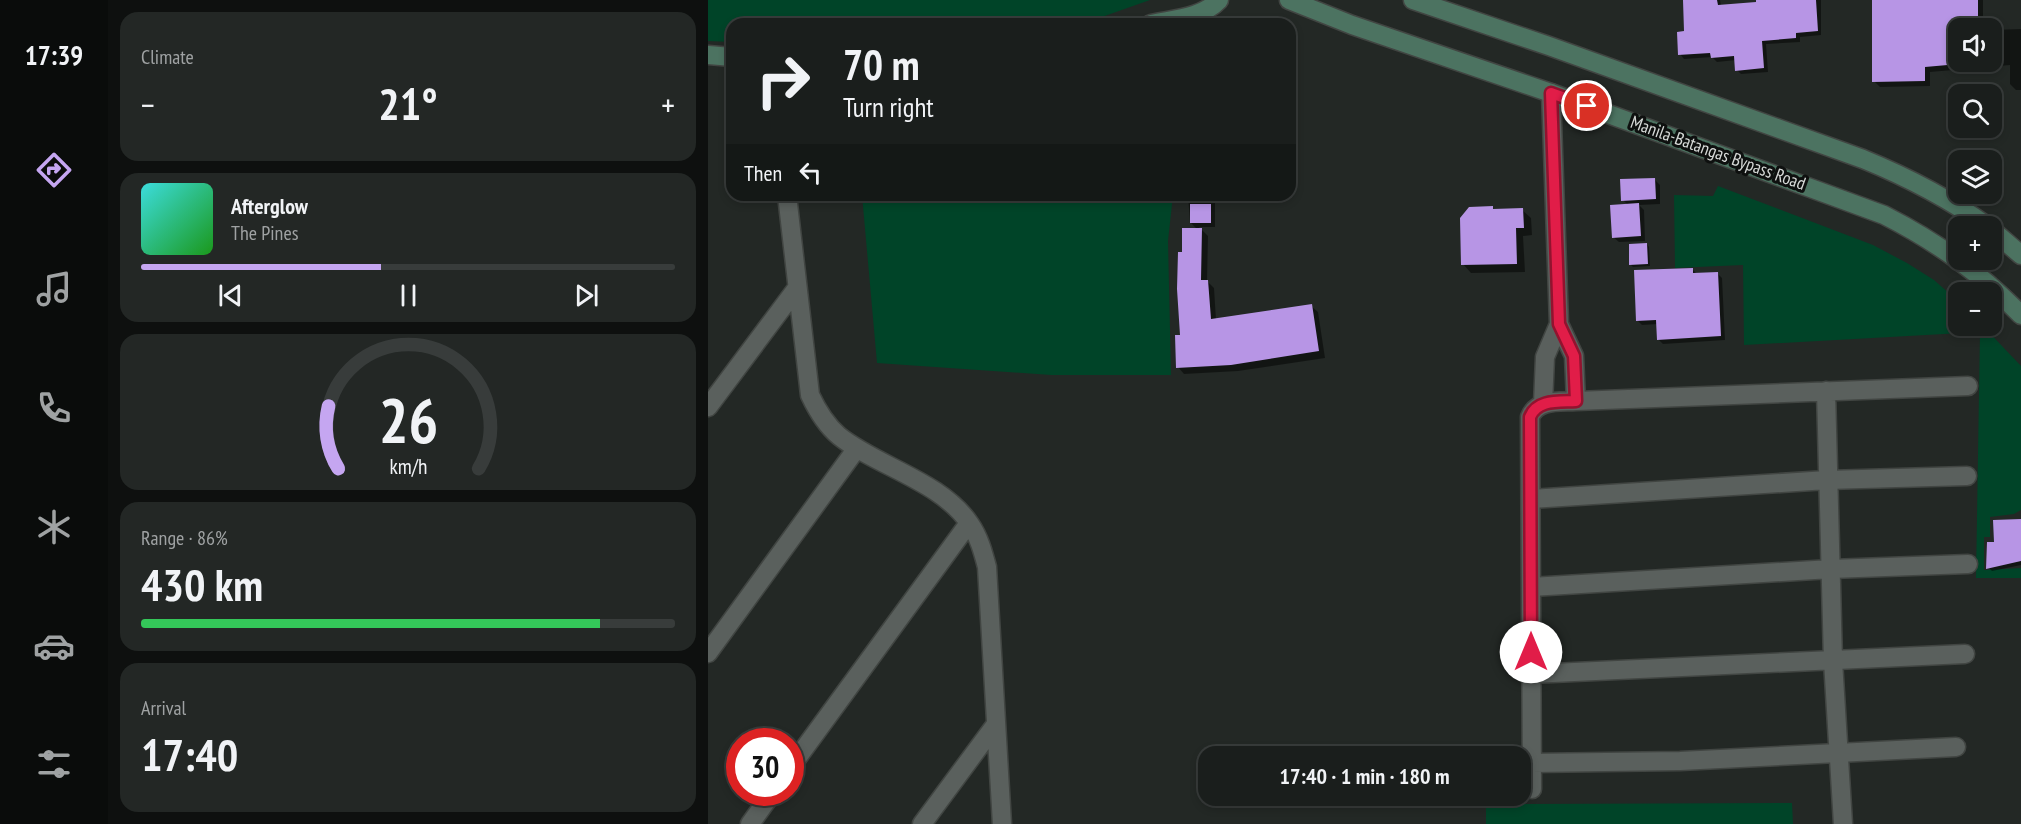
<!DOCTYPE html>
<meta charset="utf-8">
<style>
body{margin:0;font-family:"PT Sans Narrow",sans-serif;background:#232725;color:#f1f3f6;height:100vh;display:flex;flex-direction:column;font-size:22px;white-space:nowrap}
*{box-sizing:border-box;margin:0}
p{font-size:20px;color:#9fa2a3}
.icon{flex:none;width:33px;height:33px;fill:none;stroke:currentColor;stroke-width:2;stroke-linecap:round;stroke-linejoin:round}
.map{position:relative;flex:1;overflow:hidden}
.details{display:flex;flex-direction:column;gap:12px;padding:12px;background:#0e100f;width:600px}
.details>*{flex:none}
.top-card{position:absolute;left:18px;top:18px;width:570px;height:183px;border-radius:18px;box-shadow:0 3px 9px #0003,0 0 0 2px #383c3b;background:#1a1e1c;color:#f1f3f6;overflow:hidden}
.controls{position:absolute;left:1240px;top:18px;display:grid;gap:12px}
.controls a{display:grid;place-items:center;width:54px;height:54px;border-radius:12px;background:#1a1e1c;box-shadow:0 3px 9px #0003,0 0 0 2px #383c3b;font-size:30px}
.speed{position:absolute;left:18px;top:728px;display:flex;gap:12px;font-size:30px;font-weight:700;text-align:center}
.speed>*{display:grid;place-content:center;width:78px;height:78px;border-radius:50%;background:#1a1e1c;box-shadow:0 3px 9px #0003,0 0 0 2px #383c3b;line-height:1}
.speed .limit{border:9px solid #d22;background:#fff;color:#111}
.pin{position:absolute;display:grid;place-items:center;width:51px;height:51px;color:#fff;margin:-26px;border:3px solid #fff;border-radius:50%;box-shadow:0 2px 6px #0007}
.me{position:absolute;width:66px;margin:-33px;rotate:0deg;stroke-linejoin:round;filter:drop-shadow(0 0 4px #0008)}
.turn{display:flex;align-items:center;gap:21px;height:126px;padding:0 18px;font-size:27px}
.turn .icon{width:78px;height:78px;stroke-width:2.5}
.turn b{display:block;font-size:42px;line-height:51px}
.then{display:flex;align-items:center;height:57px;padding:0 18px;background:#0003;gap:12px;font-size:22px}
.big{font-size:45px;font-weight:800;line-height:1.1}
.details .widget{flex:1;display:flex;flex-direction:column;justify-content:center;gap:9px;min-width:0;padding:0 21px;border-radius:18px;background:#232725}
.details .dial{align-items:center;gap:0}
.dial svg{height:156px;overflow:visible;fill:none;stroke:#383c3b;stroke-width:7;stroke-linecap:round;text-anchor:middle}
.dial text{fill:#f1f3f6;stroke:none}
.song{display:flex;align-items:center;gap:18px}
.cover{width:72px;height:72px;border-radius:9px;background:linear-gradient(135deg,hsl(180 70% 55%),hsl(120 70% 35%))}
.played{height:6px;border-radius:3px;background:linear-gradient(90deg,#c5a6f1 45%,#383c3b 45%)}
.keys{display:flex;justify-content:space-around;direction:ltr}
.heat{display:flex;justify-content:space-between;align-items:center;font-size:33px;direction:ltr}
.charge{height:9px;border-radius:4px;background:linear-gradient(90deg,#34c759 86%,#383c3b 0)}
.trip{position:absolute;left:490px;top:746px;width:333px;height:60px;border-radius:18px;background:#1a1e1c;box-shadow:0 3px 9px #0003,0 0 0 2px #383c3b;font-weight:800;line-height:60px;text-align:center}
main{display:flex;flex:1;min-height:0}
.menu{display:flex;flex-direction:column;width:108px;justify-content:space-around;align-items:center;background:#0a0c0b;color:#9fa2a3}
.menu .icon{width:42px;height:42px}
.menu .on{color:#c5a6f1}
.menu b{font-size:27px;color:#f1f3f6}
.map>svg:first-child{display:block}
.green{fill:#004428}
.shadow{fill:#0007}
.building{fill:#b795e5}
.lines{fill:none;stroke-linecap:round;stroke-linejoin:round}
.street-casing{stroke:#414542;stroke-width:21}
.secondary-casing{stroke:#414542;stroke-width:21}
.street{stroke:#5a605d;stroke-width:18}
.secondary{stroke:#4c7361;stroke-width:18}
.route-casing{stroke:#92132f;stroke-width:15}
.route{stroke:#e11d48;stroke-width:10}
.labels{text-anchor:middle;stroke-width:6;stroke-linejoin:round;paint-order:stroke}
.street-label{font-size:18px;fill:#d6d9d7;stroke:#0e100f}
</style>
<main>
<nav class="menu">
<b>17:39</b>
<svg class="icon on" aria-label="directions" viewBox="0 0 24 24"><path d="M12 3l9 9-9 9-9-9zM9 14v-3h6M13 9l2 2-2 2"/></svg>
<svg class="icon" aria-label="music" viewBox="0 0 24 24"><path d="M9 18V5l10-2v13"/><circle cx="6" cy="18" r="3"/><circle cx="16" cy="16" r="3"/></svg>
<svg class="icon" aria-label="phone" viewBox="0 0 24 24"><path d="M5 4h4l2 5-3 2q2 4 5 5l2-3 5 2v4C11 20 4 13 5 4z"/></svg>
<svg class="icon" aria-label="climate" viewBox="0 0 24 24"><path d="M12 3v18M4 7l16 10M4 17L20 7"/></svg>
<svg class="icon" aria-label="car" viewBox="0 0 24 24"><path d="M5 17H2v-5l4-1 3-4h7l3 4 3 1v5h-3M9 17h6M6 11h13"/><circle cx="7" cy="17" r="2"/><circle cx="17" cy="17" r="2"/></svg>
<svg class="icon" aria-label="filters" viewBox="0 0 24 24"><path d="M4 7h16M4 17h16"/><circle cx="9" cy="7" r="2"/><circle cx="15" cy="17" r="2"/></svg>
</nav>
<section class="details">
<div class="widget"><p>Climate</p>
<div class="heat"><a>−</a><b class="big">21°</b><a>+</a></div>
</div>
<div class="widget">
<div class="song"><i class="cover"></i><div><b>Afterglow</b><p>The Pines</p></div></div>
<div class="played"></div>
<div class="keys"><svg class="icon" aria-label="previous" viewBox="0 0 24 24"><path d="M18 5L8 12l10 7zM5 5v14"/></svg><svg class="icon" aria-label="pause" viewBox="0 0 24 24"><path d="M8 5v14M16 5v14"/></svg><svg class="icon" aria-label="next" viewBox="0 0 24 24"><path d="M6 5l10 7-10 7zM19 5v14"/></svg></div>
</div>
<div class="widget dial"><svg viewBox="0 0 100 80">
<path d="M14 69A42 42 0 1 1 86 69"/>
<path d="M14 69A42 42 0 0 1 9 37" stroke="#c5a6f1"/>
<text x="50" y="56" font-size="32" font-weight="700">26</text>
<text x="50" y="72" font-size="11">km/h</text>
</svg></div>
<div class="widget"><p>Range · 86%</p><b class="big">430 km</b><div class="charge"></div></div>
<div class="widget"><p>Arrival</p><b class="big">17:40</b></div>
</section>
<div class="map">
<svg width="1313" height="824" viewBox="0 0 1313 824">
<rect width="100%" height="100%" fill="#232825"/>
<path class="green" d="M 0,0 L 442,0 L 374,24 L 24,24 L 24,42 L 0,41 Z
M 1010,186 L 1165,245 L 1199,263 L 1226,280 L 1251,302 L 1251,326 L 1275,326 L 1313,366 L 1313,510 L 1306,514 L 1282,517 L 1282,537 L 1276,537 L 1276,570 L 1313,568 L 1313,578 L 1268,578 L 1272,332 L 1036,345 L 1035,265 L 967,268 L 966,195 L 1005,196 Z
M 154,195 L 235,201 L 236,195 L 465,195 L 460,241 L 463,375 L 343,375 L 169,363 Z
M 1084,803 L 1085,824 L 778,824 L 778,804 Z"/>
<path class="shadow" d="M 976,0 L 1012,0 L 1013,7 L 1050,4 L 1049,0 L 1113,0 L 1113,35 L 1092,37 L 1092,42 L 1058,44 L 1060,72 L 1033,74 L 1029,70 L 1028,60 L 1009,62 L 1004,57 L 976,59 L 972,54 L 978,33 Z
M 1165,0 L 1275,0 L 1275,28 L 1251,28 L 1251,62 L 1284,62 L 1284,30 L 1313,29 L 1313,90 L 1308,90 L 1302,84 L 1302,65 L 1222,72 L 1222,86 L 1172,87 L 1166,81 Z
M 946,179 L 952,185 L 952,204 L 931,205 L 936,210 L 937,241 L 911,242 L 905,237 L 920,205 L 915,200 Z
M 206,195 L 230,195 L 230,197 Z
M 480,195 L 507,195 L 507,227 L 491,227 L 500,236 L 499,281 L 506,288 L 508,320 L 603,306 L 610,312 L 617,358 L 530,371 L 476,374 L 470,367 L 474,336 L 476,254 L 489,229 L 482,222 Z
M 510,195 L 512,195 L 513,203 L 510,203 Z
M 784,208 L 788,211 L 814,210 L 823,218 L 824,235 L 815,236 L 817,272 L 763,273 L 755,264 Z
M 939,244 L 941,247 L 942,266 L 925,267 L 923,265 Z
M 984,269 L 989,274 L 1009,273 L 1014,278 L 1017,340 L 955,344 L 950,339 L 950,324 L 934,325 L 930,321 Z
M 1313,520 L 1313,565 L 1284,571 L 1280,567 L 1287,543 Z"/>
<path class="building" d="M 975,0 L 1009,0 L 1010,5 L 1048,2 L 1048,0 L 1108,0 L 1110,31 L 1088,33 L 1088,38 L 1054,41 L 1056,68 L 1027,71 L 1026,56 L 1003,58 L 1002,53 L 970,55 L 969,32 L 976,31 Z
M 1164,0 L 1270,0 L 1270,22 L 1251,23 L 1251,64 L 1217,67 L 1217,81 L 1164,82 Z
M 947,178 L 948,199 L 913,201 L 912,179 Z
M 931,203 L 933,236 L 904,238 L 902,205 Z
M 482,204 L 503,204 L 503,223 L 482,223 Z
M 785,206 L 785,209 L 815,208 L 816,228 L 808,228 L 809,264 L 753,265 L 752,218 L 761,207 Z
M 474,228 L 494,228 L 493,280 L 500,280 L 503,319 L 604,304 L 611,351 L 523,365 L 468,368 L 467,335 L 472,335 L 469,289 L 470,252 L 474,252 Z
M 939,243 L 940,264 L 921,265 L 921,244 Z
M 985,268 L 985,273 L 1010,272 L 1013,336 L 949,340 L 948,320 L 928,321 L 926,270 Z
M 1313,519 L 1313,561 L 1278,569 L 1279,542 L 1286,542 L 1285,520 Z"/>
<g class="lines">
<defs>
<path id="street" d="M 79,195 L 102,395 C 109,410 118,425 131,436 C 170,467 233,481 262,524 C 271,537 275,552 279,567 L 294,824
M 851,324 L 866,356 L 868,401
M 1118,391 L 1125,661 L 1135,824
M 835,404 L 837,357 L 851,324 L 843,93
M 0,407 L 89,288
M 823,499 L 1119,480 L 1259,476
M 823,587 L 1123,569 L 1260,564
M 0,653 L 149,448
M 823,674 L 1257,654
M 824,763 L 972,761 L 1248,747
M 82,768 L 261,523
M 824,789 L 822,417 C 829,399 851,402 868,401 L 1260,386
M 42,824 L 65,792
M 214,824 L 288,724"/>
<path id="secondary" d="M 581,0 L 644,25 L 843,93 L 1176,215 C 1229,242 1271,272 1313,315
M 705,0 L 841,46 L 1155,159 C 1199,177 1240,198 1279,226
M 443,24 C 466,19 494,18 511,0
M 0,55 L 24,57
M 1284,230 L 1313,255"/>
</defs>
<use href="#street" class="street-casing"/>
<use href="#secondary" class="secondary-casing"/>
<use href="#street" class="street"/>
<use href="#secondary" class="secondary"/>
</g>
<g class="lines">
<defs>
<path id="route" d="M 823,652 L 822,417 C 829,399 851,402 868,401 L 866,356 L 851,324 L 843,93 L 879,106"/>
</defs>
<use href="#route" class="route-casing"/>
<use href="#route" class="route"/>
</g>
<g class="labels">
<g class="street-label">
<text transform="translate(1010 153) rotate(20)" y="6">Manila-Batangas Bypass Road</text>
</g>
</g>
</svg>
<div class="controls">
<a><svg class="icon" aria-label="sound" viewBox="0 0 24 24"><path d="M4 9h4l5-4v14l-5-4H4zM17 9q2 3 0 6"/></svg></a>
<a><svg class="icon" aria-label="search" viewBox="0 0 24 24"><circle cx="10" cy="10" r="6"/><path d="M15 15l6 6"/></svg></a>
<a><svg class="icon" aria-label="layers" viewBox="0 0 24 24"><path d="M12 4l9 5-9 5-9-5zM3 14l9 5 9-5"/></svg></a>
<a>+</a>
<a>−</a>
</div>
<div class="speed"><div class="limit">30</div></div>
<div class="pin" style="left:879px;top:106px;background:#d93025"><svg class="icon" aria-label="arrive" viewBox="0 0 24 24"><path d="M6 21V4h12l-3 4 3 4H6"/></svg></div>
<svg class="me" style="left:823px;top:652px" viewBox="-20 -20 40 40"><circle r="19" fill="#fff"/><path d="M0-13L10 11 0 6-10 11z" fill="#e11d48"/></svg>
<div class="trip">17:40 · 1 min · 180 m</div>
<div class="top-card">
<div class="turn"><svg class="icon" aria-label="right" viewBox="0 0 24 24"><path d="M7 20v-9h11M14 6l5 5-5 5"/></svg><div><b>70 m</b>Turn right</div></div>
<div class="then">Then<svg class="icon" aria-label="left" viewBox="0 0 24 24"><path d="M17 20v-9H6M10 6l-5 5 5 5"/></svg></div>
</div>
</div>
</main>
